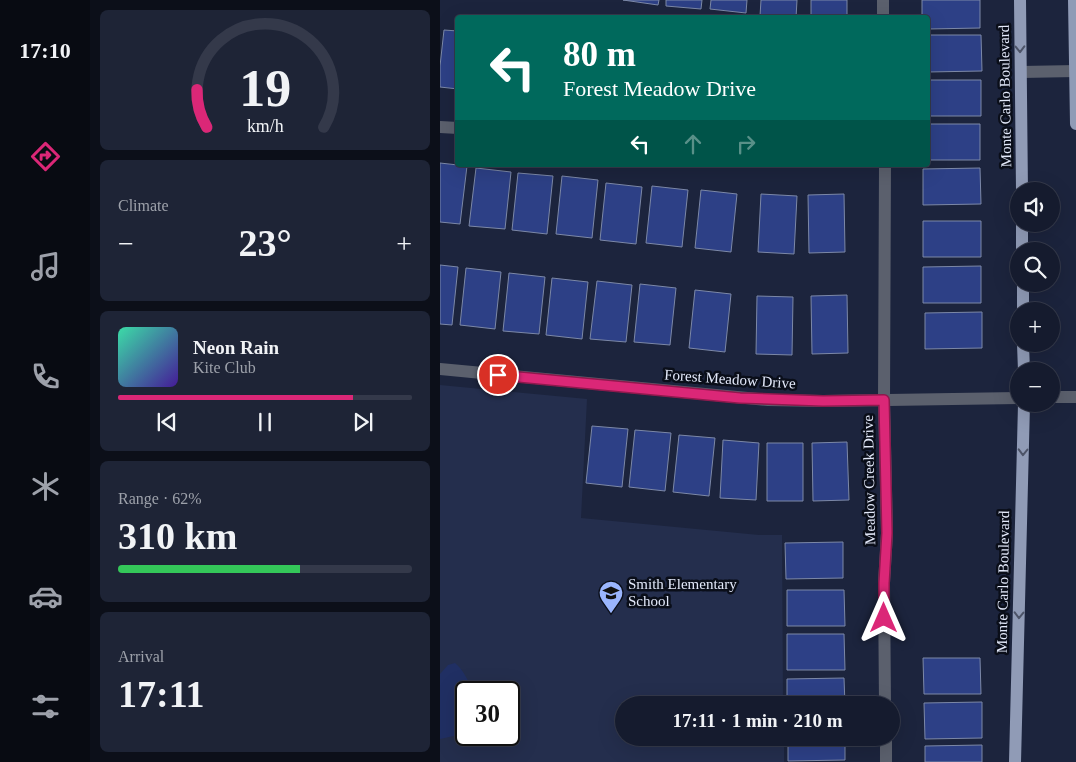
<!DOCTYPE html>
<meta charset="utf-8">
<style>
body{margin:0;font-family:Georgia,serif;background:#1e2436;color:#f1f3f6;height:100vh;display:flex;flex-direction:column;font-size:19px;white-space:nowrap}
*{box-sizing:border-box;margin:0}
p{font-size:16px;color:#9da1aa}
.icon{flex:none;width:28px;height:28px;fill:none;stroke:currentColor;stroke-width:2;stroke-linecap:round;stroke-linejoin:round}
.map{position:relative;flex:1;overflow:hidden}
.side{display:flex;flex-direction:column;gap:10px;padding:10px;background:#0c0f19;width:350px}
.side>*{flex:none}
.hud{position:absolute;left:15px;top:15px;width:475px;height:152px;border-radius:5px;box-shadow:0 5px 20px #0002,0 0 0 1px #34394a;background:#00695c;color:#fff;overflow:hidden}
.fabs{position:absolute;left:570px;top:182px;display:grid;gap:10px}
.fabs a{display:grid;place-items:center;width:50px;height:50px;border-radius:50%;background:#151b2e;box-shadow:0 5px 20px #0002,0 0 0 1px #34394a;font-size:25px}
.speed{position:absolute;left:15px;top:681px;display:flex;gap:10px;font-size:25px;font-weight:700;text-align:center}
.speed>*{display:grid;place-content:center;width:65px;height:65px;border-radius:50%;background:#151b2e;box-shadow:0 5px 20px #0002,0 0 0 1px #34394a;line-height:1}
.speed .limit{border:2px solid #111;border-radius:8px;background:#fff;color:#111}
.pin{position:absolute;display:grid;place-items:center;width:42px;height:42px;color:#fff;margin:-21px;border:2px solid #fff;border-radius:50%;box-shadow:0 1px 5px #0007}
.me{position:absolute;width:55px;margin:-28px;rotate:0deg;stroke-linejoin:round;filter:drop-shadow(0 0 4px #0008)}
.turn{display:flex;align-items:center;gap:18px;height:105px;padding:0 25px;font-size:22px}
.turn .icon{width:65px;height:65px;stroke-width:2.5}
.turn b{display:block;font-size:35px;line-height:42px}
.lanes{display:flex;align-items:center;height:48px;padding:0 25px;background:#0003;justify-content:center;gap:25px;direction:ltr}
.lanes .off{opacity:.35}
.big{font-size:38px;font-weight:700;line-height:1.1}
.side .card{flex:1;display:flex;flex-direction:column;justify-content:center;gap:8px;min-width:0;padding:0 18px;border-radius:8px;background:#1e2436}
.side .dial{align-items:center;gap:0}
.dial svg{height:130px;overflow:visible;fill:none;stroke:#34394a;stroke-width:7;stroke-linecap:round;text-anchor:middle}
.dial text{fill:#f1f3f6;stroke:none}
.song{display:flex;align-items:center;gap:15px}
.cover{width:60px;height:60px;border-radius:8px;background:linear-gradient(135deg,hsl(160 70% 55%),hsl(260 70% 35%))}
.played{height:5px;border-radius:2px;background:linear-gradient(90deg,#db2777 80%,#34394a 80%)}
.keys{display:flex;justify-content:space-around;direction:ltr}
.heat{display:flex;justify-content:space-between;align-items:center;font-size:28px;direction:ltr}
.charge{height:8px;border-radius:4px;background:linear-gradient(90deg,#34c759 62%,#34394a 0)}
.trip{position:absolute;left:175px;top:696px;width:285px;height:50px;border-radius:25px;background:#151b2e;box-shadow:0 5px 20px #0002,0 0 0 1px #34394a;font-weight:700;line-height:50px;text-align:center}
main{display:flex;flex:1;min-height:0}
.menu{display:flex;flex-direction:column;width:90px;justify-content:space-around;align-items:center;background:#080b12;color:#9da1aa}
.menu .icon{width:35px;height:35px}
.menu .on{color:#db2777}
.menu b{font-size:22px;color:#f1f3f6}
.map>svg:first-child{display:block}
.built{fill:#242e4d;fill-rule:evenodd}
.green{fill:#202f63}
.building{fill:#2d4086;stroke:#7c88a7}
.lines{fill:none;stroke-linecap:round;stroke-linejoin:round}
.minor{stroke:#5b606d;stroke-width:12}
.major{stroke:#909bb6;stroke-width:12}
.oneway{stroke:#4d5468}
.route-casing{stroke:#8e194d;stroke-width:12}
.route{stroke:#db2777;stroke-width:9}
.labels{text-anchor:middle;stroke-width:5;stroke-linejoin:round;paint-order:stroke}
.street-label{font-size:15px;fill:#e3e9fa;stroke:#0a0e19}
.poi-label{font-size:15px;fill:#e3e9fa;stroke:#0a0e19;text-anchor:start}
</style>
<main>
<nav class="menu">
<b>17:10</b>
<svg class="icon on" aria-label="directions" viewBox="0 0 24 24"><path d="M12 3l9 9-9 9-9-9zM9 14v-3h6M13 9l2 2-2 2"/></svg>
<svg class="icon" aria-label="music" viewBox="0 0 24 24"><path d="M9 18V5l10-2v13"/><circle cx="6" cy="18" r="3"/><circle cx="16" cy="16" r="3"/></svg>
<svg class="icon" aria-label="phone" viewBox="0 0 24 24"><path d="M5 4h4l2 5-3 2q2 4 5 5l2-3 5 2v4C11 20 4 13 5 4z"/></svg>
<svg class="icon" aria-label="climate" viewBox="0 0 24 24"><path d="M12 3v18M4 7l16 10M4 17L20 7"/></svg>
<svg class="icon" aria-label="car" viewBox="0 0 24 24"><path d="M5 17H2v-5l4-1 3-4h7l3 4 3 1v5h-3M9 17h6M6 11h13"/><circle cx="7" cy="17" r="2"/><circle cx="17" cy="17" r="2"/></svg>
<svg class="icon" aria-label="filters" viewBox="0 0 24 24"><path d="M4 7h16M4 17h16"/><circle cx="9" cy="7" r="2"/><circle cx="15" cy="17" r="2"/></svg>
</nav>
<section class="side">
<div class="card dial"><svg viewBox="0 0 100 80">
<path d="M14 69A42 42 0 1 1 86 69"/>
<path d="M14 69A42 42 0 0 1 8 46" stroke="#db2777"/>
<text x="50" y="56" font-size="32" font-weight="700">19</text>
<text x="50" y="72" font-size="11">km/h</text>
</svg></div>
<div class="card"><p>Climate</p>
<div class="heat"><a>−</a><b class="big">23°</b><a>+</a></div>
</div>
<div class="card">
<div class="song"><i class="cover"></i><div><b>Neon Rain</b><p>Kite Club</p></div></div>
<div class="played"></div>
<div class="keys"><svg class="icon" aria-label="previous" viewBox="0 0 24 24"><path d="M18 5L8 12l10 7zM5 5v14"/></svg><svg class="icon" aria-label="pause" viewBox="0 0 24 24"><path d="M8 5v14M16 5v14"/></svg><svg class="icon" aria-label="next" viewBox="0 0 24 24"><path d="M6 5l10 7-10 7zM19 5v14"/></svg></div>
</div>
<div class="card"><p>Range · 62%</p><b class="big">310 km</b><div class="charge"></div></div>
<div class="card"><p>Arrival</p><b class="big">17:11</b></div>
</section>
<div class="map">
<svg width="636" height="762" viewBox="0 0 636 762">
<rect width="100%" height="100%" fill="#1c243d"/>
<path class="built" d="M 0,385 L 147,399 L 141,518 L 319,535 L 342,535 L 343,705 L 184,705 L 184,738 L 344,738 L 344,762 L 0,762 ZM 26,692 L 69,692 L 69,735 L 26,735 Z"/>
<path class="green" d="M 15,663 C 24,671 29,681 32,692 L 26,692 L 26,731 L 18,735 L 0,739 L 0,674 L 8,665 Z"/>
<path class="building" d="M 183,0 L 219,0 L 218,5 Z
M 226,0 L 262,0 L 261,9 L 226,6 Z
M 271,0 L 307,0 L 306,13 L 270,9 Z
M 321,0 L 357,0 L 356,18 L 320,16 Z
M 371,0 L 407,0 L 407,17 L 371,18 Z
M 482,0 L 540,0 L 540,28 L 488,29 L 488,18 L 482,18 Z
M 4,30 L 18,31 L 18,89 L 0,87 L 0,66 Z
M 488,35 L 541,35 L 542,71 L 488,72 Z
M 488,80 L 541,80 L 541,116 L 488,116 Z
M 488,124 L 540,124 L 540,160 L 488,160 Z
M 0,163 L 27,166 L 20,224 L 0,222 Z
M 36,168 L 71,172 L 65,229 L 29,226 Z
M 540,168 L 541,204 L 483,205 L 483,169 Z
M 78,173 L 113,176 L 107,234 L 72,230 Z
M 122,176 L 158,180 L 152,238 L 116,234 Z
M 166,183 L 202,187 L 196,244 L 160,240 Z
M 212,186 L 248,190 L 242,247 L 206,243 Z
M 261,190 L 297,194 L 291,252 L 255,248 Z
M 321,194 L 357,196 L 354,254 L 318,252 Z
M 404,194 L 405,252 L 369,253 L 368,195 Z
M 483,221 L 541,221 L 541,257 L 483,257 Z
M 0,265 L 18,267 L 12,325 L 0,324 Z
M 541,266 L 541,303 L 483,303 L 483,267 Z
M 26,268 L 61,272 L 55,329 L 20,325 Z
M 69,273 L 105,277 L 99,334 L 63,331 Z
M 112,278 L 148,282 L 142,339 L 106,335 Z
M 157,281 L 192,285 L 186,342 L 150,339 Z
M 200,284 L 236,288 L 230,345 L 194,342 Z
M 255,290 L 291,294 L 285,352 L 249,348 Z
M 407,295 L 408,353 L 372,354 L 371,296 Z
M 317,296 L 353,297 L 352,355 L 316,354 Z
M 542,312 L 542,348 L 485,349 L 485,313 Z
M 152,426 L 188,429 L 182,487 L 146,483 Z
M 195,430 L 231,433 L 225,491 L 189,487 Z
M 239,435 L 275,438 L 269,496 L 233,492 Z
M 283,440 L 319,443 L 316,500 L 280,498 Z
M 407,442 L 409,500 L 373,501 L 372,443 Z
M 327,443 L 363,443 L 363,501 L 327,501 Z
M 403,542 L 403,578 L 346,579 L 345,543 Z
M 347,590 L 404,590 L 405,626 L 347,626 Z
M 347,634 L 404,634 L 405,670 L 347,670 Z
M 483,658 L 540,658 L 541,694 L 484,694 Z
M 404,678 L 405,705 L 347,705 L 347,679 Z
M 542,702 L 542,738 L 485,739 L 484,703 Z
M 348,738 L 405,738 L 405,760 L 348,761 Z
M 542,745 L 542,762 L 485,762 L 485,746 Z"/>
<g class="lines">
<path class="minor" d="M 443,0 L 443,18
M 581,72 L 636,71
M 0,127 L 18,128
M 445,165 L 444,400 L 447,533 L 444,583 L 445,705
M 0,369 L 328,400 L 383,401 L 579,398
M 611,397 L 636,397
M 446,738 L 446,762"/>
<path class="major" d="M 580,0 L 582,191
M 634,0 L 636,124
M 582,224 L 582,251
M 583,284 L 583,311
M 583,344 L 584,371
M 575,762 L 584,404"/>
</g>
<defs><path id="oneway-chevron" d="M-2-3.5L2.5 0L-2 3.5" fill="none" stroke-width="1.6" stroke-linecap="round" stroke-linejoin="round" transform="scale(1.25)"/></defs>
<g class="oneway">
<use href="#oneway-chevron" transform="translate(580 49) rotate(89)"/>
<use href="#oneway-chevron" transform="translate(583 452) rotate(91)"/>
<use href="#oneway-chevron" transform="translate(579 615) rotate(91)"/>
</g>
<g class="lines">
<defs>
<path id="route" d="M 58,375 L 300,398 L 383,401 L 444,400 L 447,533 L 444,583 L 444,618"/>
</defs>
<use href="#route" class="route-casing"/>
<use href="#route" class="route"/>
</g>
<defs>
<symbol id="school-pin" viewBox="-11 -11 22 30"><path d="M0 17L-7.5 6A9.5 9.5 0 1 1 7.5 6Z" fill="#9ab5fd" stroke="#0a0e19"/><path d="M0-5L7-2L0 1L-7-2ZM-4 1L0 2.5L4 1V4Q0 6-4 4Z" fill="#111"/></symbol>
</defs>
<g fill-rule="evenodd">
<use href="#school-pin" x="157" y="579" width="28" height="38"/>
</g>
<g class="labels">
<g class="street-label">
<text transform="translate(565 96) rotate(-91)" y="5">Monte Carlo Boulevard</text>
<text transform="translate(290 379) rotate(4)" y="5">Forest Meadow Drive</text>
<text transform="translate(429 480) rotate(-91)" y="5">Meadow Creek Drive</text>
<text transform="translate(563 582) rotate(-89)" y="5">Monte Carlo Boulevard</text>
</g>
<g class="poi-label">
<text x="188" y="589">Smith Elementary<tspan x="188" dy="17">School</tspan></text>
</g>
</g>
</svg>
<div class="fabs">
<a><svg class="icon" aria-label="sound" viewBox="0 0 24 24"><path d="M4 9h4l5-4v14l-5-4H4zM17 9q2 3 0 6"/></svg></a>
<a><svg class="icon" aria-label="search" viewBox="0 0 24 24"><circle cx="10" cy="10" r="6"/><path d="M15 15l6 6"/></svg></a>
<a>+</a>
<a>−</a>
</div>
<div class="speed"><div class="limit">30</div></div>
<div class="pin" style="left:58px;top:375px;background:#d93025"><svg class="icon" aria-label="arrive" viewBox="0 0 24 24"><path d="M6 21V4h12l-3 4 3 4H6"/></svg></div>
<svg class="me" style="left:444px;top:618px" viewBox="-20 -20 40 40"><path d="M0-17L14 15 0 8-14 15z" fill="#db2777" stroke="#fff" stroke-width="4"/></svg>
<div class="trip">17:11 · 1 min · 210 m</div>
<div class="hud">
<div class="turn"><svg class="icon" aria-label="left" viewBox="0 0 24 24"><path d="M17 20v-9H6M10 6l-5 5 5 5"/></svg><div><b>80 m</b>Forest Meadow Drive</div></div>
<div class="lanes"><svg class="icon" aria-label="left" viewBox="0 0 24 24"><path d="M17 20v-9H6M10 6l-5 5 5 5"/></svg><svg class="icon off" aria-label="ahead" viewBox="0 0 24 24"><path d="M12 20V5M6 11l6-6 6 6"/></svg><svg class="icon off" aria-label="right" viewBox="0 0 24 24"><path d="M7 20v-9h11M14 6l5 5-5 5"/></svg></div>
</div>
</div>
</main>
